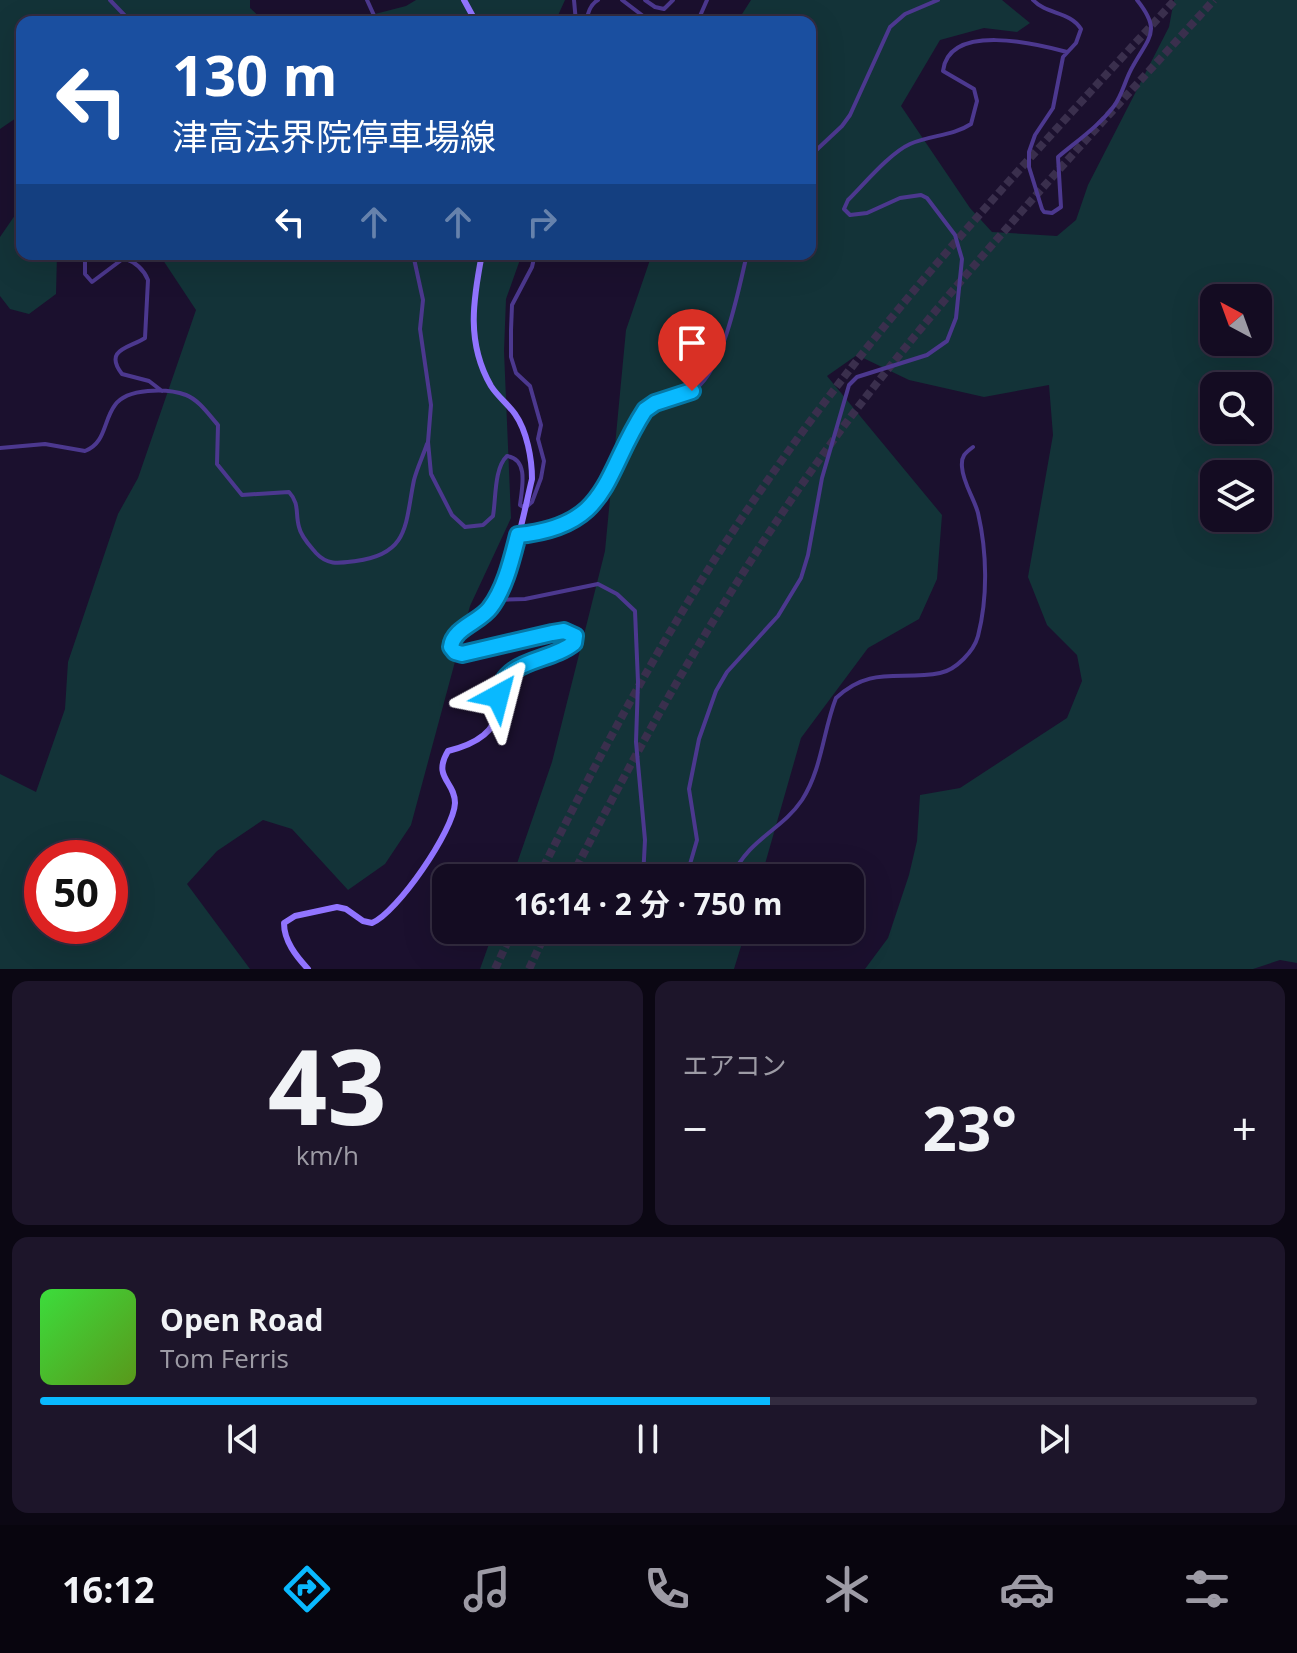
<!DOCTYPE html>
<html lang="ja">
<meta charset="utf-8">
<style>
body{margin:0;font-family:"Open Sans","Noto Sans JP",sans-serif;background:#1d152a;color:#f1f3f6;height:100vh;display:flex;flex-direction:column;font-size:30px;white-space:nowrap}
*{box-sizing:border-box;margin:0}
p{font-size:26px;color:#9d9ba5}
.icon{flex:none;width:44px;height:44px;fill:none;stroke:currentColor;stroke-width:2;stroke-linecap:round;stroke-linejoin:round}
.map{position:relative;height:969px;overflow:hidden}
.sheet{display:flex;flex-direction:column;gap:12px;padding:12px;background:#0b0713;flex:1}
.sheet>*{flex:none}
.top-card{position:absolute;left:16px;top:16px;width:800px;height:244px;border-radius:16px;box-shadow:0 8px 32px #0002,0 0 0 2px #332c40;background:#1a4fa0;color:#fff;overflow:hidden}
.needle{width:52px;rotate:319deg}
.fabs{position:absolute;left:1200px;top:284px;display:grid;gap:16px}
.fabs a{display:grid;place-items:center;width:72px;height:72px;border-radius:16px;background:#140c22;box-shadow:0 8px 32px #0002,0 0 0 2px #332c40;font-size:40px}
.speed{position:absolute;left:24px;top:840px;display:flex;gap:16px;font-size:40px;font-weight:700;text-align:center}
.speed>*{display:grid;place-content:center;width:104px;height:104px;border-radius:50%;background:#140c22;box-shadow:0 8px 32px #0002,0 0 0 2px #332c40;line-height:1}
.speed .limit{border:12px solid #d22;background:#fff;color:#111}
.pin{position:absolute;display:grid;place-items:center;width:68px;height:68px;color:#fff;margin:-82px -34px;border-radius:50% 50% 50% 0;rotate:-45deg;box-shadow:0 0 8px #0007}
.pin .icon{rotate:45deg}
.me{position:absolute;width:88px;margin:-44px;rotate:38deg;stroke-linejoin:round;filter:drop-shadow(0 0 6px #0008)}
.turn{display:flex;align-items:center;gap:28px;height:168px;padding:0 24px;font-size:36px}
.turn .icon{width:104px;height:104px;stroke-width:2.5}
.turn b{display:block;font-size:56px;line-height:68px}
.lanes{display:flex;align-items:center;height:76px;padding:0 24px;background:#0003;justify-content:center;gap:40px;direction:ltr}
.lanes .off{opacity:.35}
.big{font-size:60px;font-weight:700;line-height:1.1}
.sheet .card{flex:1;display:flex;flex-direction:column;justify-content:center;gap:12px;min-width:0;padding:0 28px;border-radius:16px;background:#1d152a}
.sheet .dial{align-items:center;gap:0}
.dial b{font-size:104px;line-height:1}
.song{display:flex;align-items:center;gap:24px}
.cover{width:96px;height:96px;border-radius:12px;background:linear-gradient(135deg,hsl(120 70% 55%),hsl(90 70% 35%))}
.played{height:8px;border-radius:4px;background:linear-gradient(90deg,#09b9ff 60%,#332c40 60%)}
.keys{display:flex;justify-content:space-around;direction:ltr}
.heat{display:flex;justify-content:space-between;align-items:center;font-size:44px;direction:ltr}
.sheet .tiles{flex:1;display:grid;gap:12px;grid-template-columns:1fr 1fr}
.card:last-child{grid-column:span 2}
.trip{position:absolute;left:432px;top:864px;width:432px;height:80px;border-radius:16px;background:#140c22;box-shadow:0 8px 32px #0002,0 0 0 2px #332c40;font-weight:700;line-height:80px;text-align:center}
.tabs{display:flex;height:128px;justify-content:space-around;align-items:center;background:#08050e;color:#9d9ba5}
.tabs .icon{width:56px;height:56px}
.tabs .on{color:#09b9ff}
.tabs b{font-size:36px;color:#f1f3f6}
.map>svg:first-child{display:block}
.green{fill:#133338;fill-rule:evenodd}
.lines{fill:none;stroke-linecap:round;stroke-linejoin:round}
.highway-tunnel{stroke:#3a2f4d;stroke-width:8;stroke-dasharray:8 4;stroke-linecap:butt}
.street{stroke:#4c388f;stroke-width:4}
.secondary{stroke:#9174ff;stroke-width:6}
.route-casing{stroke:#0678a6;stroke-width:20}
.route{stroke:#09b9ff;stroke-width:14}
</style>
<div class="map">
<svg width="1297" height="969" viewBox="0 0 1297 969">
<rect width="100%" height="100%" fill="#1b102e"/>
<path class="green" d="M 0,0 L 250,0 L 250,8 L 265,22 L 22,22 L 22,114 L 0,129 Z
M 416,0 L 565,0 L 555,22 L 344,22 L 406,6 Z
M 751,0 L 1002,0 L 1030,23 L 1017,32 L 984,28 L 940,40 L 901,106 L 970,208 L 992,232 L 1057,236 L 1076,220 L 1088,185 L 1169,27 L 1174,0 L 1297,0 L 1297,963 L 1280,960 L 1253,969 L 865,969 L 888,938 L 909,875 L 917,841 L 920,795 L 960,788 L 1067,718 L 1082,681 L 1077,655 L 1047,625 L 1028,577 L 1053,435 L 1049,385 L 984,397 L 909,380 L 857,355 L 827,376 L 942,515 L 937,579 L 919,619 L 868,648 L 801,738 L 761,878 L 512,878 L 552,762 L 605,551 L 626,330 L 652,254 L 810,254 L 810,22 L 737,22 ZM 1214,298 L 1258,298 L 1258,342 L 1214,342 ZM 1214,386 L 1258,386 L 1258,430 L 1214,430 ZM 1214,474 L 1258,474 L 1258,518 L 1214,518 Z
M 22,205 L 22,254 L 57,254 L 56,294 L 29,314 L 10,309 L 0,296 L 0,237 Z
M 159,254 L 522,254 L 506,299 L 504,351 L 511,518 L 470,606 L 411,825 L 385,864 L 348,890 L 292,829 L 263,820 L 217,851 L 187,884 L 250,969 L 0,969 L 0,774 L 36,792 L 65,709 L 68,662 L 118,514 L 138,478 L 196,310 ZM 42,858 L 110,858 L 110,926 L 42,926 Z
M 494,930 L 746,930 L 734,969 L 480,969 Z"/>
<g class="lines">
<path class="highway-tunnel" d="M 538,878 C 608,737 683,599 775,470 C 893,302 1036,151 1175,0
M 571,878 C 653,718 741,563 849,419 C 961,272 1089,137 1214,0
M 495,969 L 513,930
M 529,969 L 547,930"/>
<path class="street" d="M 110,0 L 131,22
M 367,0 L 377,22
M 574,0 L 576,22
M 622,0 L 651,22
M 645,0 L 655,7 L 664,9 L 673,0
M 1033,0 C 1047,15 1070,11 1081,29 L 1076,43 L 1063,57 L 1053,108 L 1035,135 L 1029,152 L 1029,167 L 1042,209 L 1044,212 L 1052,213 L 1061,207 L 1058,157 C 1077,141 1099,126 1114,106 C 1123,94 1125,79 1133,66 C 1149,37 1162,31 1137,0
M 588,22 C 586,14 591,4 598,0
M 692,22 L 700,16 L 707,0
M 810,156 L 842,126 L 850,115 L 890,27 L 905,14 L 938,0
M 85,254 L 85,274 L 92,282 L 124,258 C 135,262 144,270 148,280 L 145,338 C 130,348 103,349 122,374 L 149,381 L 162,391
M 413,254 L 423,300 L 420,329 L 431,405 L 428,442 L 431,474 L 452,515 L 465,527 L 483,525 L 493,516 C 496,499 494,468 507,456 C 529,459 522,488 520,505 L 525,508 L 532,502 L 541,478 L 544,461 L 538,439 L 541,425 L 530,386 L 516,373 L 511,357 L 511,330 L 512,305 L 532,267 L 535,254
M 0,448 L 45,444 L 85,451 C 106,443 103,421 115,405 C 127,388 167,388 186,395 C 199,400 209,415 218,425 L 217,464 L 242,495 L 289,492 C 300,504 295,513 299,527 C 301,537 310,546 316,553 C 328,566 340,563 356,561 C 410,554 405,523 414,480 C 417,468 423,456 427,444
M 520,535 C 611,526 604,472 645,410 C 660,399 676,399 692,391 C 723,375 739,287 747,254
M 497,600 L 525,599 L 598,584 L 617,594 L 635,611 L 638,682 L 636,742 L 645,840 L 643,878
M 686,878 L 697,840 L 689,789 L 699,739 L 716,691 L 727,672 L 778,616 L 801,578 L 808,555 L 822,478 L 849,385 L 857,377 L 927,355 L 947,341 L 956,318 L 962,259 L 955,235 L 927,198 L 921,195 L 900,198 L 867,213 L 850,215 L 844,209 L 848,200 C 865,183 890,153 910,144 C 930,135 953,136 971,124 L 977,101 L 974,89 L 943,71 C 949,22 1037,44 1067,52
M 731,878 C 749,838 781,831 802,800 C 822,769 823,731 836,698 C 871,665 900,681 940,673 C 956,670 974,651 978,636 C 988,597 987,552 978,513 C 974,498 963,483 962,467 C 961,456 965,453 973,447"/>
<path class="secondary" d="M 464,0 L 476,22
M 308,969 C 296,956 284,941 284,923 L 295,916 L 337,907 L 346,909 L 363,921 L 372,923 C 397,913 454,830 455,803 C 455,781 432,778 448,751 C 468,746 495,735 497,711 C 498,701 496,688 502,680 C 517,658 554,659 574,643 L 575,636 L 564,631 L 462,654 L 455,652 L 451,647 C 452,628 483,620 493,604 C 513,573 523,516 532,479 C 532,459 527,431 515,414 C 508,404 498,397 491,386 C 466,343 473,300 482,254"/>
</g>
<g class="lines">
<defs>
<path id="route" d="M 498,696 C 504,658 549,663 574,643 L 575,636 L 564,631 L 552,633 L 462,654 L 455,652 L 451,647 C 453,628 480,622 490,608 C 505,589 512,558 518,535 C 611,526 603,474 645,410 L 655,403 L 692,391"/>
</defs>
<use href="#route" class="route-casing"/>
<use href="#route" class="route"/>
</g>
</svg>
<div class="fabs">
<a><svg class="needle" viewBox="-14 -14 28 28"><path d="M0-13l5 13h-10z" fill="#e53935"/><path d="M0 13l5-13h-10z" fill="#9d9ba5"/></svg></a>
<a><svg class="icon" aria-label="search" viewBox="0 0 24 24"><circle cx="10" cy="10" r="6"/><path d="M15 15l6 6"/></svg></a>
<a><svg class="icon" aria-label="layers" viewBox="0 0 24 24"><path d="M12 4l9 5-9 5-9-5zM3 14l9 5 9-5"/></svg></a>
</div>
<div class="speed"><div class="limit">50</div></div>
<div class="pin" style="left:692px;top:391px;background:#d93025"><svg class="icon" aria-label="arrive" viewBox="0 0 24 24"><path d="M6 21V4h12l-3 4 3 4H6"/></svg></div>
<svg class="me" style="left:498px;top:696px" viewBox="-20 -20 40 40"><path d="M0-17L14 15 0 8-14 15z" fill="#09b9ff" stroke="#fff" stroke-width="4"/></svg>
<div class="trip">16:14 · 2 分 · 750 m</div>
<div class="top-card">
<div class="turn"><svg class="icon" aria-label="left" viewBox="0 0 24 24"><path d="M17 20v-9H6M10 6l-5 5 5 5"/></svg><div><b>130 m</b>津高法界院停車場線</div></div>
<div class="lanes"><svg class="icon" aria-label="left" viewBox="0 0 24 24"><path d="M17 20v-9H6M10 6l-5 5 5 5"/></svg><svg class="icon off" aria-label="ahead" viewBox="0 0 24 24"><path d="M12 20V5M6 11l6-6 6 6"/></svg><svg class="icon off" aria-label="ahead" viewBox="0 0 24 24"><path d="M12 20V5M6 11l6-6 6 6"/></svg><svg class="icon off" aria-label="right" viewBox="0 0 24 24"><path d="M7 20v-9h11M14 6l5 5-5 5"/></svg></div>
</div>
</div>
<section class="sheet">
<div class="tiles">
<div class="card dial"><b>43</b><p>km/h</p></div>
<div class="card"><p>エアコン</p>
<div class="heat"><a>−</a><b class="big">23°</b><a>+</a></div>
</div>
<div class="card">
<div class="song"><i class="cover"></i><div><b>Open Road</b><p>Tom Ferris</p></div></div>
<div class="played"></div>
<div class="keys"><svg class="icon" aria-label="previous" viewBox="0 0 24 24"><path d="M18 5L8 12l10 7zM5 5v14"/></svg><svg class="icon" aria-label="pause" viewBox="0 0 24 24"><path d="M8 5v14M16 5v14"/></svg><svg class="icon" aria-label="next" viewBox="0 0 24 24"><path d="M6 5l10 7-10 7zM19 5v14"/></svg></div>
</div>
</div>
</section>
<nav class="tabs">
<b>16:12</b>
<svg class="icon on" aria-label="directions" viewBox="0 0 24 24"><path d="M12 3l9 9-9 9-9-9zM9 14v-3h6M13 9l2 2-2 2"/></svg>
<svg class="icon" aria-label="music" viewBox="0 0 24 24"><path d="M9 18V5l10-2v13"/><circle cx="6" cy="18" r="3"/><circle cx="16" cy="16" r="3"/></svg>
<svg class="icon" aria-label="phone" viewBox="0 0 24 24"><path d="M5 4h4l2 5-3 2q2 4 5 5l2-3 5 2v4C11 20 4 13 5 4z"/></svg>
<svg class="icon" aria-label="climate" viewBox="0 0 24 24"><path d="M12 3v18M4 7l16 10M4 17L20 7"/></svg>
<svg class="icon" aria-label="car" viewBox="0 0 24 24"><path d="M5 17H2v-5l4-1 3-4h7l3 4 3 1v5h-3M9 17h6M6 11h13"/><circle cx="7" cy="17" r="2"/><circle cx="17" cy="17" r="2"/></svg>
<svg class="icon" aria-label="filters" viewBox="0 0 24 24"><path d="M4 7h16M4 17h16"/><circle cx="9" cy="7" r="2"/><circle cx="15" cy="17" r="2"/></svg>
</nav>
